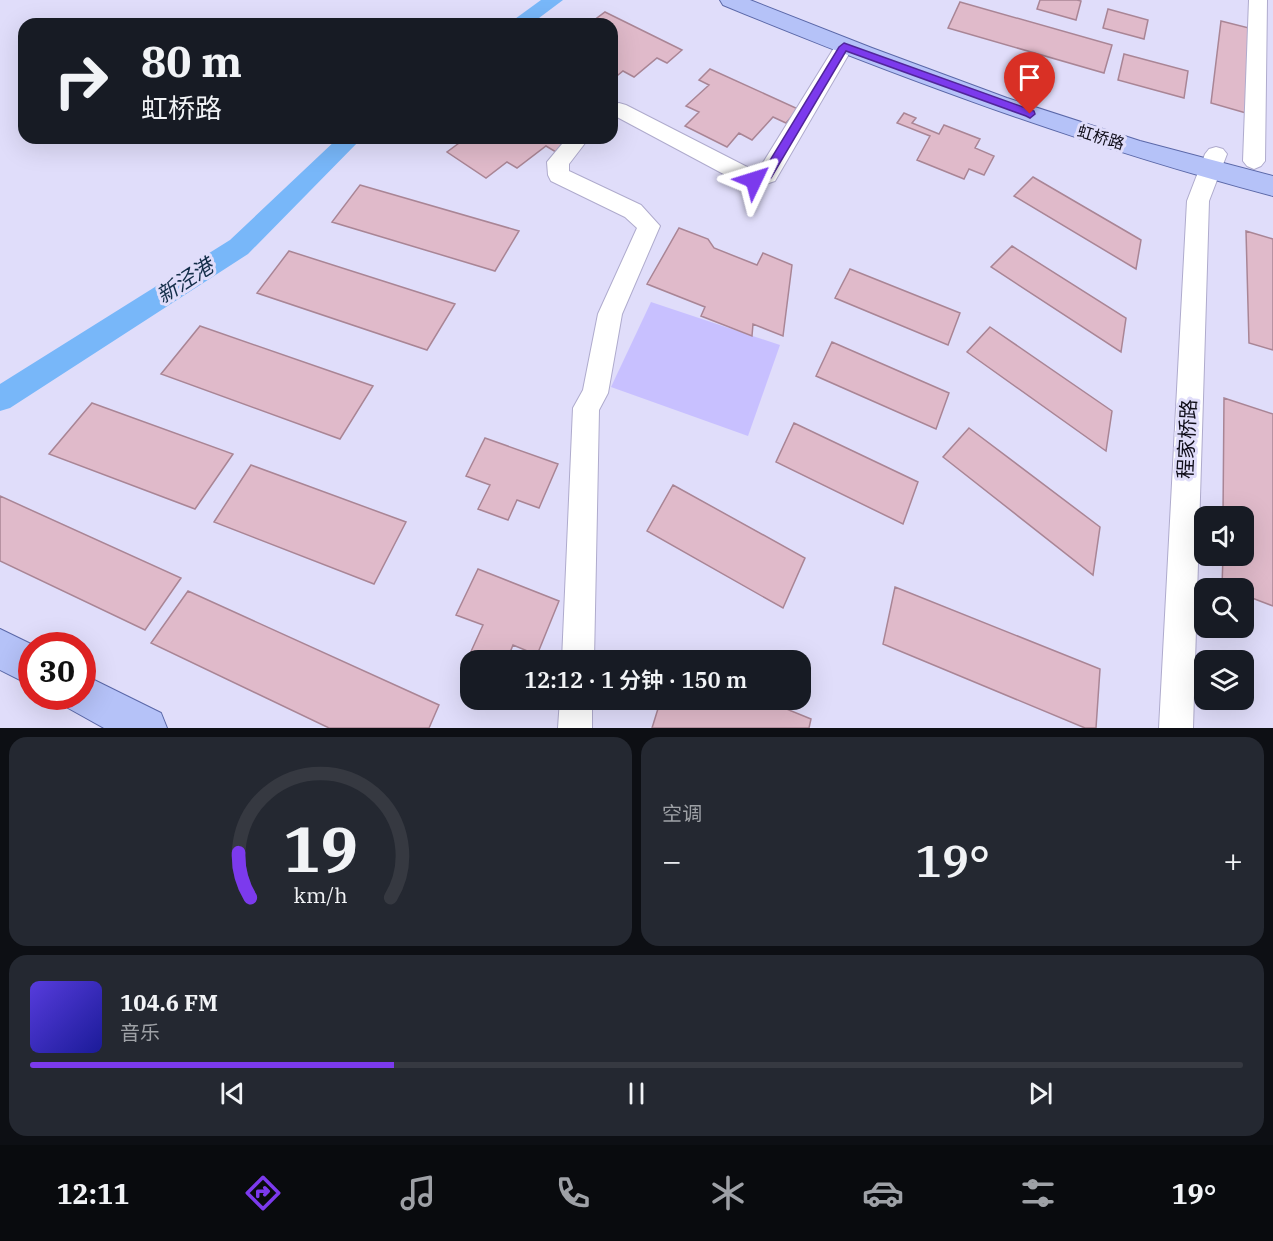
<!DOCTYPE html>
<html lang="zh">
<meta charset="utf-8">
<style>
body{margin:0;font-family:"IBM Plex Serif","Noto Sans SC",serif;background:#242831;color:#f1f3f6;height:100vh;display:flex;flex-direction:column;font-size:22px;white-space:nowrap}
*{box-sizing:border-box;margin:0}
p{font-size:20px;color:#9ea1a6}
.icon{flex:none;width:33px;height:33px;fill:none;stroke:currentColor;stroke-width:2;stroke-linecap:round;stroke-linejoin:round}
.map{position:relative;height:728px;overflow:hidden}
.side{display:flex;flex-direction:column;gap:9px;padding:9px;background:#0d0f14;flex:1}
.side>*{flex:none}
.banner{position:absolute;left:18px;top:18px;width:600px;height:126px;border-radius:18px;box-shadow:0 6px 24px #0002;background:#171b24;color:#f1f3f6;overflow:hidden}
.fabs{position:absolute;left:1194px;top:506px;display:grid;gap:12px}
.fabs a{display:grid;place-items:center;width:60px;height:60px;border-radius:12px;background:#171b24;box-shadow:0 6px 24px #0002;font-size:30px}
.speed{position:absolute;left:18px;top:632px;display:flex;gap:12px;font-size:30px;font-weight:700;text-align:center}
.speed>*{display:grid;place-content:center;width:78px;height:78px;border-radius:50%;background:#171b24;box-shadow:0 6px 24px #0002;line-height:1}
.speed .limit{border:9px solid #d22;background:#fff;color:#111}
.pin{position:absolute;display:grid;place-items:center;width:51px;height:51px;color:#fff;margin:-62px -26px;border-radius:50% 50% 50% 0;rotate:-45deg;box-shadow:0 0 6px #0007}
.pin .icon{rotate:45deg}
.me{position:absolute;width:66px;margin:-33px;rotate:49deg;stroke-linejoin:round;filter:drop-shadow(0 0 4px #0008)}
.turn{display:flex;align-items:center;gap:21px;height:126px;padding:0 24px;font-size:27px}
.turn .icon{width:78px;height:78px;stroke-width:2.5}
.turn b{display:block;font-size:42px;line-height:51px}
.big{font-size:45px;font-weight:600;line-height:1.1}
.side .card{flex:1;display:flex;flex-direction:column;justify-content:center;gap:9px;min-width:0;padding:0 21px;border-radius:18px;background:#242831}
.side .dial{align-items:center;gap:0}
.dial svg{height:156px;overflow:visible;fill:none;stroke:#363941;stroke-width:7;stroke-linecap:round;text-anchor:middle}
.dial text{fill:#f1f3f6;stroke:none}
.song{display:flex;align-items:center;gap:18px}
.cover{width:72px;height:72px;border-radius:9px;background:linear-gradient(135deg,hsl(250 70% 55%),hsl(240 70% 35%))}
.played{height:6px;border-radius:3px;background:linear-gradient(90deg,#7c3aed 30%,#363941 30%)}
.keys{display:flex;justify-content:space-around;direction:ltr}
.heat{display:flex;justify-content:space-between;align-items:center;font-size:33px;direction:ltr}
.side .tiles{flex:1;display:grid;gap:9px;grid-template-columns:1fr 1fr}
.card:last-child{grid-column:span 2}
.trip{position:absolute;left:460px;top:650px;width:351px;height:60px;border-radius:18px;background:#171b24;box-shadow:0 6px 24px #0002;font-weight:600;line-height:60px;text-align:center}
.tabs{display:flex;height:96px;justify-content:space-around;align-items:center;background:#090b0e;color:#9ea1a6}
.tabs .icon{width:42px;height:42px}
.tabs .selected{color:#7c3aed}
.tabs b{font-size:27px;color:#f1f3f6}
.map>svg:first-child{display:block}
.green{fill:#c8c0ff}
.lines{fill:none;stroke-linecap:round;stroke-linejoin:round}
.canal{fill:#78b7f9;fill-rule:evenodd}
.building{fill:#e0baca;stroke:#a98595;stroke-width:1.5}
.minor-casing{stroke:#afabcd;stroke-width:2}
.major-casing{stroke:#5b68a8;stroke-width:2}
.minor{fill:#fff;fill-rule:evenodd}
.major{fill:#b5c2f8;fill-rule:evenodd}
.route{fill:#7c3aed;stroke:#51269a;stroke-width:1.5}
.labels{text-anchor:middle;stroke-width:6;stroke-linejoin:round;paint-order:stroke}
.far-street-label{font-size:16px;fill:#100e1a;stroke:#e0ddfa}
.street-label{font-size:20px;fill:#100e1a;stroke:#e0ddfa}
.water-label{font-size:21px;font-style:italic;fill:#132d48;stroke:#e0ddfa}
</style>
<div class="map">
<svg width="1273" height="728" viewBox="0 0 1273 728">
<rect width="100%" height="100%" fill="#e0ddfa"/>
<path class="green" d="M 651,302 L 780,345 L 748,436 L 611,387 Z"/>
<g class="lines">
<path class="canal" d="M 541,0 L 563,0 L 531,24 L 508,24 Z
M 338,138 L 362,138 L 248,254 L 10,408 L 0,411 L 0,384 L 230,240 Z"/>
</g>
<path class="building" d="M 1040,0 L 1077,0 L 1081,1 L 1076,20 L 1037,9 Z
M 960,2 L 1112,45 L 1104,73 L 948,28 Z
M 1108,9 L 1148,20 L 1144,39 L 1103,28 Z
M 605,12 L 682,50 L 667,63 L 657,58 L 634,77 L 623,71 L 612,80 L 612,24 L 589,24 Z
M 1221,21 L 1253,29 L 1246,113 L 1211,103 Z
M 1124,54 L 1188,71 L 1184,98 L 1118,80 Z
M 710,69 L 798,109 L 786,123 L 773,117 L 752,140 L 739,133 L 727,147 L 685,126 L 699,112 L 686,106 L 709,85 L 699,80 Z
M 904,113 L 916,118 L 912,123 L 939,134 L 944,125 L 980,139 L 975,148 L 994,156 L 984,175 L 969,169 L 964,179 L 917,160 L 930,136 L 897,123 Z
M 466,138 L 573,138 L 556,152 L 546,146 L 517,168 L 507,162 L 486,178 L 447,152 Z
M 1033,177 L 1141,240 L 1136,269 L 1014,196 Z
M 360,185 L 519,231 L 495,271 L 332,222 Z
M 679,228 L 708,239 L 714,248 L 757,265 L 763,253 L 792,265 L 783,336 L 753,324 L 752,336 L 701,316 L 705,307 L 647,284 Z
M 1246,231 L 1273,239 L 1273,350 L 1249,343 Z
M 1012,246 L 1126,318 L 1121,352 L 991,267 Z
M 289,251 L 455,304 L 427,350 L 257,293 Z
M 850,269 L 960,313 L 948,345 L 835,298 Z
M 200,326 L 373,386 L 340,439 L 161,374 Z
M 990,327 L 1112,411 L 1106,451 L 967,352 Z
M 832,342 L 949,393 L 936,429 L 816,376 Z
M 1224,398 L 1273,414 L 1273,606 L 1244,595 L 1244,588 L 1222,587 L 1223,555 L 1244,555 L 1244,516 L 1223,516 Z
M 92,403 L 233,454 L 195,509 L 49,454 Z
M 794,423 L 918,482 L 903,524 L 776,462 Z
M 969,428 L 1100,527 L 1093,575 L 943,457 Z
M 485,438 L 558,464 L 539,508 L 517,500 L 508,520 L 478,509 L 490,485 L 466,476 Z
M 251,465 L 406,522 L 374,584 L 214,522 Z
M 673,485 L 805,558 L 783,608 L 647,531 Z
M 0,496 L 181,578 L 145,630 L 0,561 Z
M 478,569 L 559,601 L 537,655 L 513,645 L 507,660 L 479,660 L 469,656 L 483,625 L 456,615 Z
M 895,587 L 1100,669 L 1096,728 L 1085,728 L 883,644 Z
M 188,591 L 439,705 L 429,728 L 329,728 L 151,643 Z
M 661,699 L 762,699 L 811,719 L 809,728 L 652,728 Z"/>
<g class="lines">
<defs>
<path id="minor" d="M 1249,0 L 1267,0 L 1265,161 L 1261,166 L 1254,169 L 1247,166 L 1243,161 Z
M 844,41 L 851,43 L 853,47 L 775,181 C 765,184 757,189 746,186 L 617,117 L 612,119 L 612,105 L 619,103 L 626,105 L 755,171 L 759,169 L 837,43 Z
M 567,138 L 589,138 L 569,164 L 569,171 L 641,205 L 660,226 L 622,314 L 608,393 L 599,410 L 594,660 L 562,660 L 573,408 L 583,390 L 598,314 L 637,228 L 625,217 L 551,181 L 548,175 L 547,162 Z
M 1216,147 L 1223,149 L 1227,154 L 1209,201 L 1193,728 L 1159,728 L 1187,201 L 1205,154 L 1209,149 Z
M 560,699 L 592,699 L 592,728 L 558,728 Z"/>
<path id="major" d="M 720,0 L 750,0 L 872,48 L 1007,98 L 1140,141 L 1273,176 L 1273,196 C 1084,146 903,79 723,5 Z
M 0,629 L 33,645 L 32,686 L 0,670 Z
M 82,674 L 161,713 L 167,728 L 104,728 L 68,708 L 63,696 L 82,696 Z"/>
</defs>
<use href="#minor" class="minor-casing"/>
<use href="#major" class="major-casing"/>
<use href="#minor" class="minor"/>
<use href="#major" class="major"/>
</g>
<path class="route" d="M 844,43 L 1034,111 L 1035,114 L 1030,118 L 1026,116 L 846,51 L 771,178 L 754,185 L 750,183 L 750,177 L 763,172 L 839,47 Z"/>
<g class="labels">
<g class="far-street-label">
<text transform="translate(1101 137) rotate(17)" y="6">虹桥路</text>
</g>
<g class="street-label">
<text transform="translate(1187 439) rotate(-87)" y="7">程家桥路</text>
</g>
<g class="water-label">
<text transform="translate(185 281) rotate(-33)" y="7">新泾港</text>
</g>
</g>
</svg>
<div class="fabs">
<a><svg class="icon" aria-label="sound" viewBox="0 0 24 24"><path d="M4 9h4l5-4v14l-5-4H4zM17 9q2 3 0 6"/></svg></a>
<a><svg class="icon" aria-label="search" viewBox="0 0 24 24"><circle cx="10" cy="10" r="6"/><path d="M15 15l6 6"/></svg></a>
<a><svg class="icon" aria-label="layers" viewBox="0 0 24 24"><path d="M12 4l9 5-9 5-9-5zM3 14l9 5 9-5"/></svg></a>
</div>
<div class="speed"><div class="limit">30</div></div>
<div class="pin" style="left:1030px;top:114px;background:#d93025"><svg class="icon" aria-label="arrive" viewBox="0 0 24 24"><path d="M6 21V4h12l-3 4 3 4H6"/></svg></div>
<svg class="me" style="left:754px;top:180px" viewBox="-20 -20 40 40"><path d="M0-17L14 15 0 8-14 15z" fill="#7c3aed" stroke="#fff" stroke-width="4"/></svg>
<div class="trip">12:12 · 1 分钟 · 150 m</div>
<div class="banner">
<div class="turn"><svg class="icon" aria-label="right" viewBox="0 0 24 24"><path d="M7 20v-9h11M14 6l5 5-5 5"/></svg><div><b>80 m</b>虹桥路</div></div>
</div>
</div>
<section class="side">
<div class="tiles">
<div class="card dial"><svg viewBox="0 0 100 80">
<path d="M14 69A42 42 0 1 1 86 69"/>
<path d="M14 69A42 42 0 0 1 8 46" stroke="#7c3aed"/>
<text x="50" y="56" font-size="32" font-weight="700">19</text>
<text x="50" y="72" font-size="11">km/h</text>
</svg></div>
<div class="card"><p>空调</p>
<div class="heat"><a>−</a><b class="big">19°</b><a>+</a></div>
</div>
<div class="card">
<div class="song"><i class="cover"></i><div><b>104.6 FM</b><p>音乐</p></div></div>
<div class="played"></div>
<div class="keys"><svg class="icon" aria-label="previous" viewBox="0 0 24 24"><path d="M18 5L8 12l10 7zM5 5v14"/></svg><svg class="icon" aria-label="pause" viewBox="0 0 24 24"><path d="M8 5v14M16 5v14"/></svg><svg class="icon" aria-label="next" viewBox="0 0 24 24"><path d="M6 5l10 7-10 7zM19 5v14"/></svg></div>
</div>
</div>
</section>
<nav class="tabs">
<b>12:11</b>
<svg class="icon selected" aria-label="directions" viewBox="0 0 24 24"><path d="M12 3l9 9-9 9-9-9zM9 14v-3h6M13 9l2 2-2 2"/></svg>
<svg class="icon" aria-label="music" viewBox="0 0 24 24"><path d="M9 18V5l10-2v13"/><circle cx="6" cy="18" r="3"/><circle cx="16" cy="16" r="3"/></svg>
<svg class="icon" aria-label="phone" viewBox="0 0 24 24"><path d="M5 4h4l2 5-3 2q2 4 5 5l2-3 5 2v4C11 20 4 13 5 4z"/></svg>
<svg class="icon" aria-label="climate" viewBox="0 0 24 24"><path d="M12 3v18M4 7l16 10M4 17L20 7"/></svg>
<svg class="icon" aria-label="car" viewBox="0 0 24 24"><path d="M5 17H2v-5l4-1 3-4h7l3 4 3 1v5h-3M9 17h6M6 11h13"/><circle cx="7" cy="17" r="2"/><circle cx="17" cy="17" r="2"/></svg>
<svg class="icon" aria-label="filters" viewBox="0 0 24 24"><path d="M4 7h16M4 17h16"/><circle cx="9" cy="7" r="2"/><circle cx="15" cy="17" r="2"/></svg>
<b>19°</b>
</nav>
